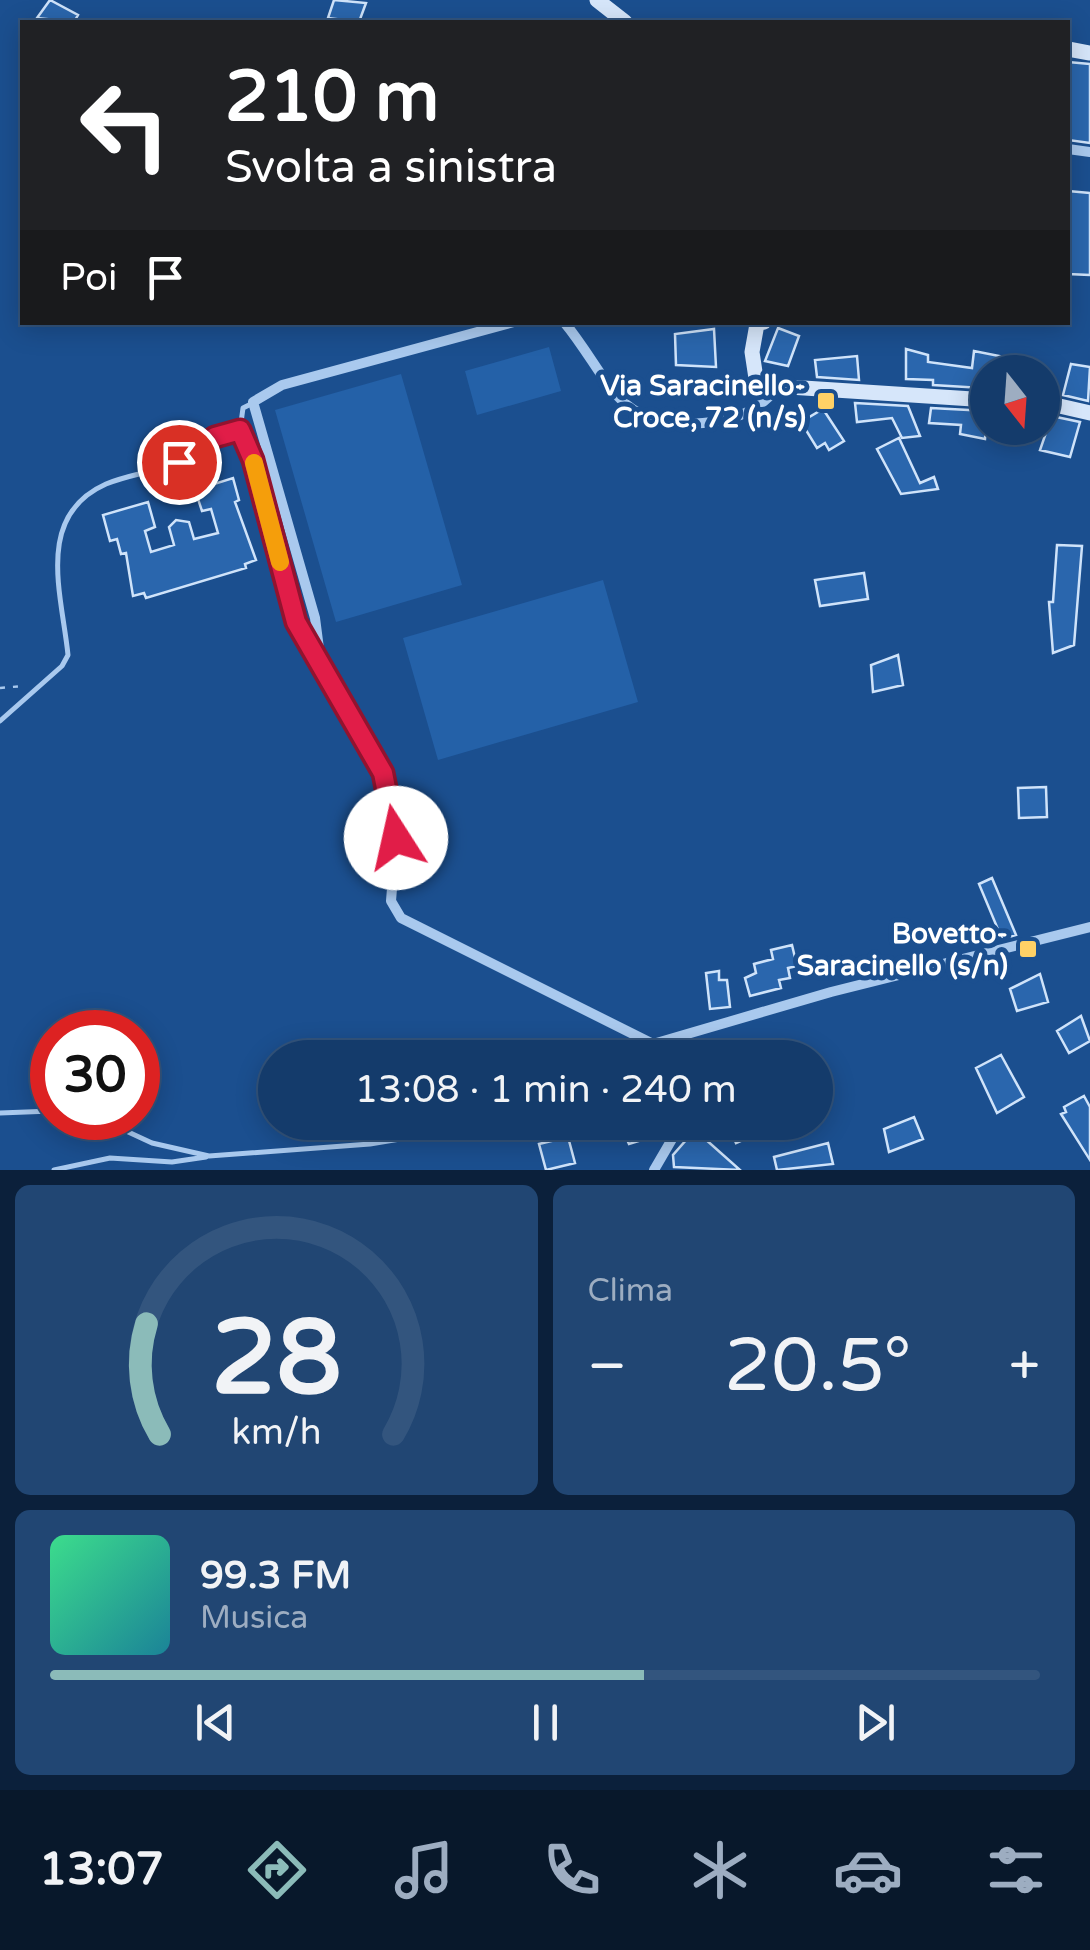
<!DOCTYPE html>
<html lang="it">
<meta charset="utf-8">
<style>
body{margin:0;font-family:"Varela Round",sans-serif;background:#214673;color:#f1f3f6;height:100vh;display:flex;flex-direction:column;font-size:38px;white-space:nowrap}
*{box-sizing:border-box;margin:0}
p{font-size:32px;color:#9dadc1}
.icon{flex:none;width:55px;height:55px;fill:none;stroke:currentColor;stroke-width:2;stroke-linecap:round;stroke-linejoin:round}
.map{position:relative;height:1170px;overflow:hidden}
.details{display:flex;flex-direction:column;gap:15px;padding:15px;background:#0b203b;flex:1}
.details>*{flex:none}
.top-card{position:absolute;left:20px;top:20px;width:1050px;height:305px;border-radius:0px;box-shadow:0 5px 25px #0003,0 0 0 2px #33557e;background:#202124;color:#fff;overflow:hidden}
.needle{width:65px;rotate:163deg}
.buttons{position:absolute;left:970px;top:355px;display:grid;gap:20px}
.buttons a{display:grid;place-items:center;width:90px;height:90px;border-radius:50%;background:#143b6b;box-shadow:0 5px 25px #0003,0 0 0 2px #33557e;font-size:50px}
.speed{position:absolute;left:30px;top:1010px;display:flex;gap:20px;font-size:50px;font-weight:700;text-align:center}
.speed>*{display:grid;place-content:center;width:130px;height:130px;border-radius:50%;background:#143b6b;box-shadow:0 5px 25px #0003,0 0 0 2px #33557e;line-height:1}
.speed .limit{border:15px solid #d22;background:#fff;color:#111}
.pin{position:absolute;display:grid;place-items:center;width:85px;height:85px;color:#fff;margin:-42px;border:5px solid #fff;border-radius:50%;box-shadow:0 2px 10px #0007}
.me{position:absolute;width:110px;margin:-55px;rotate:350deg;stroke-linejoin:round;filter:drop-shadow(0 0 8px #0008)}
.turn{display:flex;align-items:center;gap:35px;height:210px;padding:0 40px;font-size:45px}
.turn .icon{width:130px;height:130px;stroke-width:2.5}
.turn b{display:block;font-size:70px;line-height:85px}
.then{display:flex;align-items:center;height:95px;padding:0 40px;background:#0003;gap:20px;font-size:38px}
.big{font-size:75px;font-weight:600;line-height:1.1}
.details .card{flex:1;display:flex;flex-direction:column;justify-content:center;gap:15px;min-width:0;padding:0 35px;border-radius:15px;background:#214673}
.details .dial{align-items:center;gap:0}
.dial svg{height:260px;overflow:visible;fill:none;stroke:#33557e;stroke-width:7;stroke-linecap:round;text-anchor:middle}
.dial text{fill:#f1f3f6;stroke:none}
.song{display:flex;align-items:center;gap:30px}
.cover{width:120px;height:120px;border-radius:15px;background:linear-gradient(135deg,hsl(150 70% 55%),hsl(190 70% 35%))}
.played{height:10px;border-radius:5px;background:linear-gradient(90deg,#8bbbb9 60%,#33557e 60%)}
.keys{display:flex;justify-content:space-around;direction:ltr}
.heat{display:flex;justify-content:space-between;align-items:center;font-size:55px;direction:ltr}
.details .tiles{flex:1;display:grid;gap:15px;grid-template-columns:1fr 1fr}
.card:last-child{grid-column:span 2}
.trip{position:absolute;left:258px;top:1040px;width:575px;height:100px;border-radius:50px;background:#143b6b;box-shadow:0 5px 25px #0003,0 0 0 2px #33557e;font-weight:600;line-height:100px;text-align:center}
.menu{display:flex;height:160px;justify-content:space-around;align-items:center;background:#08182b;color:#9dadc1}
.menu .icon{width:70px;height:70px}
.menu .active{color:#8bbbb9}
.menu b{font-size:45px;color:#f1f3f6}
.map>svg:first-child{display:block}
.green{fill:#2461a8}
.building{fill:#2a66ad;stroke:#cfe3fa;stroke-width:2.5}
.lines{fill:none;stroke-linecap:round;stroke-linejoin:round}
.path{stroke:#a9c9ee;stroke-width:2.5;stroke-dasharray:5 8;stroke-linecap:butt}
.lane{stroke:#a9c9ee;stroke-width:5}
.street{stroke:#a9c9ee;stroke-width:10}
.secondary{stroke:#d6e6fa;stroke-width:15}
.route-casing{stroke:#92132f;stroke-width:25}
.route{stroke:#e11d48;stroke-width:18}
.slow{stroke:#f59e0b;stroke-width:18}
.poi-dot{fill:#ffd166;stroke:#1b4f8f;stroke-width:4}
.labels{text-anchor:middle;stroke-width:10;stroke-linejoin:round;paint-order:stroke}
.poi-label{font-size:28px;font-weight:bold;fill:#fff;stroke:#1b4f8f;text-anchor:end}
</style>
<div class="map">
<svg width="1090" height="1170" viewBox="0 0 1090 1170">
<rect width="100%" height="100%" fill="#1b4f8f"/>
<path class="green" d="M 549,347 L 561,391 L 477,415 L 465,371 Z
M 401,374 L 462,585 L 336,622 L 275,410 Z
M 603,580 L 638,702 L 438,760 L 403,638 Z"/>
<path class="building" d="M 50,0 L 78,15 L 74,22 L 37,18 Z
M 334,0 L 366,3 L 359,22 L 328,18 Z
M 1068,62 L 1090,64 L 1090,143 L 1068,140 Z
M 1068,191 L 1090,193 L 1090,275 L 1068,274 Z
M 778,328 L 799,336 L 788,366 L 765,361 Z
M 714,329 L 716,367 L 676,365 L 675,334 Z
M 906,349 L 928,355 L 928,362 L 972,368 L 974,351 L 1024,361 L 1022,372 L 985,372 L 982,388 L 933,385 L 933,380 L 906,379 Z
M 857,356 L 859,380 L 817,377 L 815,360 Z
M 1071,364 L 1090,367 L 1088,401 L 1063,395 Z
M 855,403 L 908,406 L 920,436 L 902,438 L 892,418 L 857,422 Z
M 931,408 L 987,411 L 985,439 L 960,434 L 961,425 L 929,423 Z
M 823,409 L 844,441 L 829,450 L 825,443 L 817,448 L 801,422 Z
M 1042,414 L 1080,422 L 1070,457 L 1040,450 L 1048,427 L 1042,426 Z
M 899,438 L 920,483 L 934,477 L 938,489 L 901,494 L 877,449 Z
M 233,478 L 239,500 L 235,502 L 256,560 L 245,564 L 246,568 L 146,598 L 144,593 L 133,596 L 126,553 L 121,554 L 117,539 L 110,541 L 103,515 L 148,502 L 155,527 L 145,531 L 151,552 L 174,545 L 169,527 L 176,520 L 189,522 L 194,539 L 218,533 L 211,509 L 202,511 L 195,490 Z
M 1057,545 L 1082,546 L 1074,645 L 1053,653 L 1049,602 L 1053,602 Z
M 864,573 L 868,599 L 820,606 L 815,580 Z
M 898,655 L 903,685 L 873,692 L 871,665 Z
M 1046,787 L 1047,817 L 1019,818 L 1018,788 Z
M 992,878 L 1016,935 L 1002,939 L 979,884 Z
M 792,945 L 797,966 L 788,968 L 790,978 L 779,980 L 781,988 L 750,996 L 745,978 L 756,973 L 754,964 L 773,959 L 771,950 Z
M 719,971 L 719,980 L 727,980 L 730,1007 L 710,1009 L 706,973 Z
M 1040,974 L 1048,1002 L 1017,1011 L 1010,989 Z
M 1081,1016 L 1090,1041 L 1069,1053 L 1057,1031 Z
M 1001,1055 L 1024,1097 L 997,1113 L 976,1068 Z
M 1084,1096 L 1090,1107 L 1090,1160 L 1061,1114 L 1066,1112 L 1064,1107 Z
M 914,1117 L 923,1139 L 889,1152 L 884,1129 Z
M 619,1122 L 651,1122 L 658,1135 L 629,1144 Z
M 727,1122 L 785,1122 L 736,1143 Z
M 695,1130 L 740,1170 L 674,1167 L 673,1155 Z
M 568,1137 L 575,1163 L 546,1170 L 539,1144 Z
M 828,1143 L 833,1164 L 777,1170 L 774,1157 Z"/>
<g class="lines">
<path class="path" d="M 0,688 L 23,686"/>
<path class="lane" d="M 240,430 C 273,506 280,590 318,665
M 0,721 L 62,666 L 68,655 C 62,595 34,516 106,484 C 130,474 157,472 180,461 C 202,451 215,437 240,430 L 243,408 L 251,404
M 628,1058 L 651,1045
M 0,1113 L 52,1111
M 98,1118 L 152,1143 L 209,1156 L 370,1144 L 406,1138 L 446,1122
M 54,1170 L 110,1158 L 172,1162 L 206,1157"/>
<path class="street" d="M 1068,149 L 1090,152
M 514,322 L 282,385 L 253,402 L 315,618 L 322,672 L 383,773 L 396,838 L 391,901 L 401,918 L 653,1044 L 831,992 L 1090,927
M 564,322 C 611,379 615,430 703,423 C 735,420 757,412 777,388
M 653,1044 L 661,1058
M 654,1170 L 682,1122"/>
<path class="secondary" d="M 597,0 L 625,22
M 1068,49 L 1090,53
M 764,322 L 757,324 L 752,352 L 757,385 L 988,400
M 1042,402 L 1090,413"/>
</g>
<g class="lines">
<defs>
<path id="route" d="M 179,462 L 215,437 L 240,430 L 253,460 L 296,622 L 383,773 L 396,838"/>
</defs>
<use href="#route" class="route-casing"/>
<use href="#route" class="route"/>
<path class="slow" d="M 254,463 L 280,562"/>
</g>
<g class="poi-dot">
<rect x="816" y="391" width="20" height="20" rx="5"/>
<rect x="1018" y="939" width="20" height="20" rx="5"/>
</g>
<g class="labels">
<g class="poi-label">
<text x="806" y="395">Via Saracinello-<tspan x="806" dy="32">Croce, 72 (n/s)</tspan></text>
<text x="1008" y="943">Bovetto-<tspan x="1008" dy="32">Saracinello (s/n)</tspan></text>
</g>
</g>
</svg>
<div class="buttons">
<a><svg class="needle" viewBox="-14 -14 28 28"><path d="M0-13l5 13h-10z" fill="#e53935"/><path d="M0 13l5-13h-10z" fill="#9dadc1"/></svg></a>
</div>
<div class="speed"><div class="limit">30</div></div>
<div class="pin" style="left:179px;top:462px;background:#d93025"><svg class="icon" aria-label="arrive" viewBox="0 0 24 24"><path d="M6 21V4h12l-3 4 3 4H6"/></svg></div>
<svg class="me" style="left:396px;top:838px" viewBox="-20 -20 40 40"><circle r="19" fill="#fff"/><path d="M0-13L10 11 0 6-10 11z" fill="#e11d48"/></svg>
<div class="trip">13:08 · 1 min · 240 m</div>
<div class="top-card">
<div class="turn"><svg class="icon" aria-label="left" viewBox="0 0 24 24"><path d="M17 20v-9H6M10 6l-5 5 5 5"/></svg><div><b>210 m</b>Svolta a sinistra</div></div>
<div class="then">Poi<svg class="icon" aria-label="arrive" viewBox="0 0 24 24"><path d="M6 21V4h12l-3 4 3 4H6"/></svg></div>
</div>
</div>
<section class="details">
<div class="tiles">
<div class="card dial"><svg viewBox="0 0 100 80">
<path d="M14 69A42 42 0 1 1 86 69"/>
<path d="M14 69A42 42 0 0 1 10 35" stroke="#8bbbb9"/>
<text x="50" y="56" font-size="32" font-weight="700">28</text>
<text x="50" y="72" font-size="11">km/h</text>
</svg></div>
<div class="card"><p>Clima</p>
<div class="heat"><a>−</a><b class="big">20.5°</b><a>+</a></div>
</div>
<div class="card">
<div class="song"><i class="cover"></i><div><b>99.3 FM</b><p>Musica</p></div></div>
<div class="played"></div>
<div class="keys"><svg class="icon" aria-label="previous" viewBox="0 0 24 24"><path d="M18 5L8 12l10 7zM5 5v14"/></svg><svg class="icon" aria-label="pause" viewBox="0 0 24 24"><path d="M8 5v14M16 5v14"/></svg><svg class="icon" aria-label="next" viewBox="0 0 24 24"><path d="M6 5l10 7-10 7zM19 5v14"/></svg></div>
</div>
</div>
</section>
<nav class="menu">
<b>13:07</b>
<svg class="icon active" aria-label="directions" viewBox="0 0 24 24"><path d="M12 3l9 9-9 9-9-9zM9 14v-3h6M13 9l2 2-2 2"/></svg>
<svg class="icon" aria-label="music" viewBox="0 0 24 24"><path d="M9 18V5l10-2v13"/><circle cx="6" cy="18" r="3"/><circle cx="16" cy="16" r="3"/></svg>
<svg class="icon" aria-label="phone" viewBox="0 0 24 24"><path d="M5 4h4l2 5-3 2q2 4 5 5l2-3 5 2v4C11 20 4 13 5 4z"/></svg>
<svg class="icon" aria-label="climate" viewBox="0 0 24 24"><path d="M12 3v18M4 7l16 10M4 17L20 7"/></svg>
<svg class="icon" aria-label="car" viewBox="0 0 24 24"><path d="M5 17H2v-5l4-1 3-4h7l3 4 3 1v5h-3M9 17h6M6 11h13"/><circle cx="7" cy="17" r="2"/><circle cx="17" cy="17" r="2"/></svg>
<svg class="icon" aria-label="filters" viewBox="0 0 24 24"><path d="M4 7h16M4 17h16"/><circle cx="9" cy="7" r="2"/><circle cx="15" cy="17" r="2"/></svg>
</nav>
